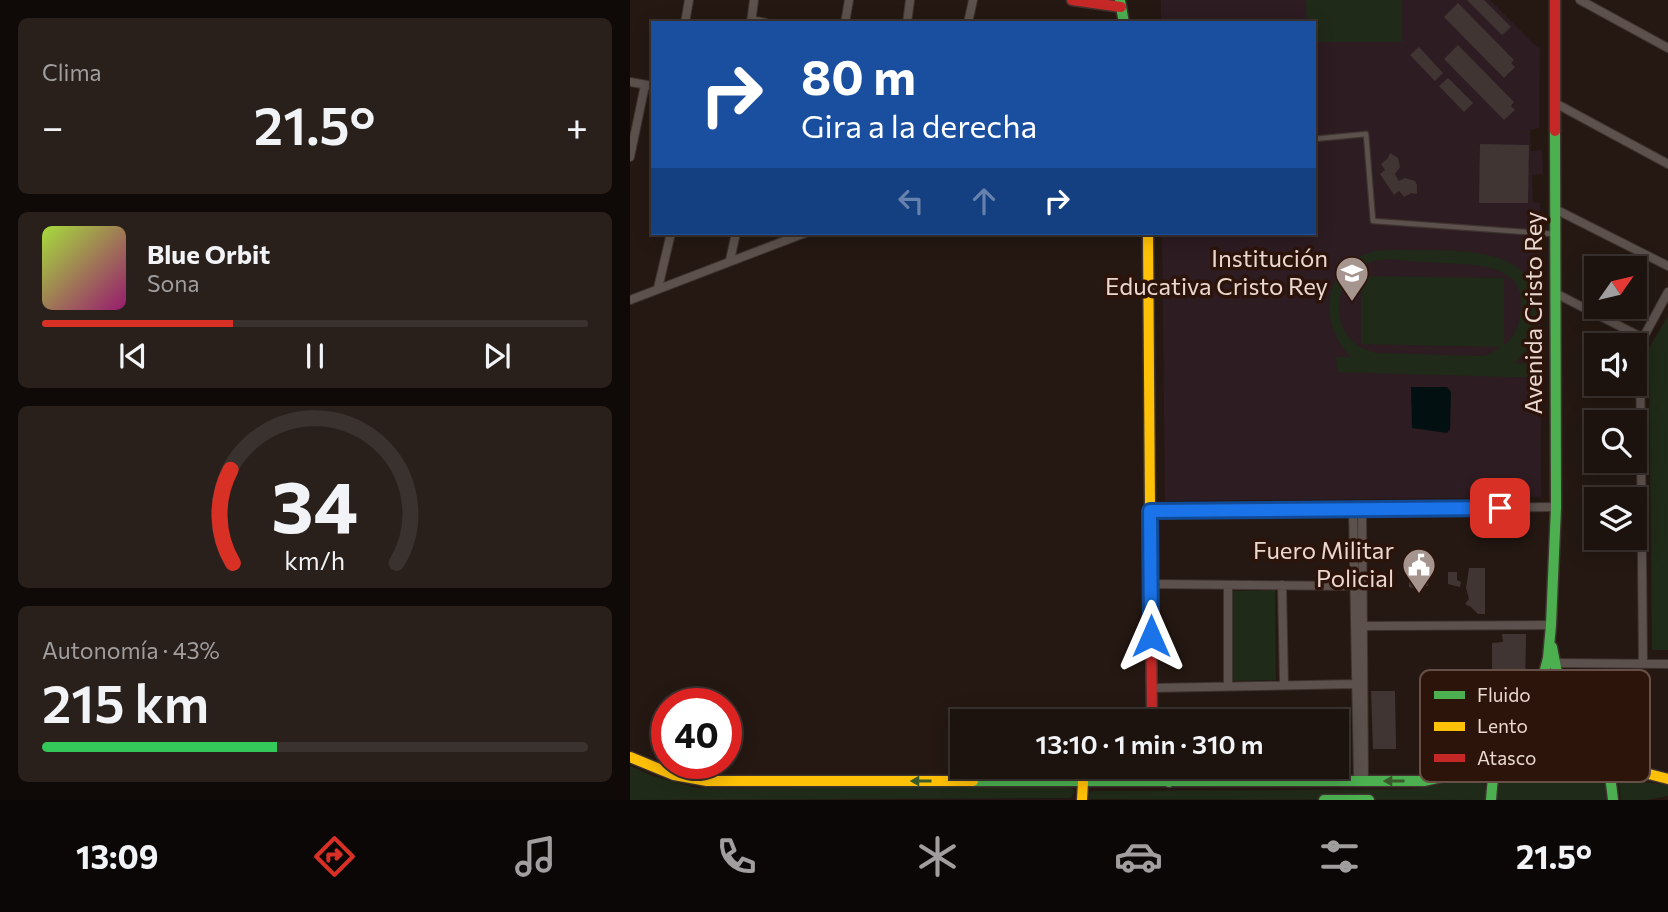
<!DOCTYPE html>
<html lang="es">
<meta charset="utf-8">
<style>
body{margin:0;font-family:Commissioner,sans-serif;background:#29201c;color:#f1f3f6;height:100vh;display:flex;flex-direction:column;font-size:26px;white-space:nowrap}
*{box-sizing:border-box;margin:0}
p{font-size:23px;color:#a09e9e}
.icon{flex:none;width:38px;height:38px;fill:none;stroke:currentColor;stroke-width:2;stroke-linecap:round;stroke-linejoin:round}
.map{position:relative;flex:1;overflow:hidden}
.panel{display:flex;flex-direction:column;gap:18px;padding:18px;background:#0f0a08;width:630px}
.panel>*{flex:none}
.hud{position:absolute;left:21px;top:21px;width:665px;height:214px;border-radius:0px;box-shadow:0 4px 18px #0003,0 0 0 2px #3a322e;background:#1a4fa0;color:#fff;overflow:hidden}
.needle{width:46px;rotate:56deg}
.tools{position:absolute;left:954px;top:256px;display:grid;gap:14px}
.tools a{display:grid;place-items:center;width:63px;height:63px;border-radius:0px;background:#1c120e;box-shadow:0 4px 18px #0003,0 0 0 2px #3a322e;font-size:35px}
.speed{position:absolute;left:21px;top:688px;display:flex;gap:14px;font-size:35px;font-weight:700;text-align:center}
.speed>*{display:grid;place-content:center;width:91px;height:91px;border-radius:50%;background:#1c120e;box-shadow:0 4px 18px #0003,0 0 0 2px #3a322e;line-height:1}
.speed .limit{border:10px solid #d22;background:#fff;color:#111}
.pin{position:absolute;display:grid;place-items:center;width:60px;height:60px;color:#fff;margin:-30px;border-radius:14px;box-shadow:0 4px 10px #0006}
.me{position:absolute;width:77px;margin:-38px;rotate:0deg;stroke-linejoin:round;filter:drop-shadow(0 0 5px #0008)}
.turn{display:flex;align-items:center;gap:24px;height:147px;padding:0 35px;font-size:32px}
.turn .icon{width:91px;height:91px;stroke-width:2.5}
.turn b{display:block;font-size:49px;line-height:60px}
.lanes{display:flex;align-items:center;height:66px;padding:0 35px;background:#0003;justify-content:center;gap:35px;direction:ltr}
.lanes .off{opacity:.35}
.big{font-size:52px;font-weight:600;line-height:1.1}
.panel .tile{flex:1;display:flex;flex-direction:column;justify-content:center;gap:10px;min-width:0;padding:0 24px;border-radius:10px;background:#29201c}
.panel .dial{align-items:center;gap:0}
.dial svg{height:182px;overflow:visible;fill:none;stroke:#3a322e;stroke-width:7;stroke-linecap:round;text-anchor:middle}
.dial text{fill:#f1f3f6;stroke:none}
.song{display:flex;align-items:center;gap:21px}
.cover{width:84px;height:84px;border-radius:10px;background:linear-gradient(135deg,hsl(80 70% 55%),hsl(320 70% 35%))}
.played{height:7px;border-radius:4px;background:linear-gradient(90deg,#d93025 35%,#3a322e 35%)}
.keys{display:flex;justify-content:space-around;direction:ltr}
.heat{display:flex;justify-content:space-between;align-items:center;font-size:38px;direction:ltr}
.charge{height:10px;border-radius:5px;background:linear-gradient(90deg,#34c759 43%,#3a322e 0)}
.trip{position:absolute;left:320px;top:709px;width:399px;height:70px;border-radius:0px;background:#1c120e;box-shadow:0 4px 18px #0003,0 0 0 2px #3a322e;font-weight:600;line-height:70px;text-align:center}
.tab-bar{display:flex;height:112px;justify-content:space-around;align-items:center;background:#0b0706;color:#a09e9e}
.tab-bar .icon{width:49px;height:49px}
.tab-bar .on{color:#d93025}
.tab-bar b{font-size:32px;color:#f1f3f6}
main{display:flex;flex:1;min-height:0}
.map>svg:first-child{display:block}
.education{fill:#2d1c22}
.green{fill:#202a18;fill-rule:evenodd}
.water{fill:#031012}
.building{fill:#413534}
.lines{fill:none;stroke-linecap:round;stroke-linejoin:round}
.lane-casing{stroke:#3e332f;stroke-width:7}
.street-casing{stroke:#3e332f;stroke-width:10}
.fast-casing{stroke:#3e332f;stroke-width:13}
.slow-casing{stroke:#3e332f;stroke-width:13}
.jam-casing{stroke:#3e332f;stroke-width:13}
.lane{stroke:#5c514d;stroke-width:4.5}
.street{stroke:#5c514d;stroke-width:8}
.fast{stroke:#4caf50;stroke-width:10}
.slow{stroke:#ffc107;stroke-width:10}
.jam{stroke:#c62828;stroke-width:10}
.oneway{fill:#3b5a2a}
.route-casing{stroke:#114b97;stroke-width:18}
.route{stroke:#1a73e8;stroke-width:12}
.labels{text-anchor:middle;stroke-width:7;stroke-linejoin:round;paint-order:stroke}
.poi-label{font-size:24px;fill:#ead8d1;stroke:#2d140a;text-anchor:end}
.street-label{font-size:24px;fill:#ead8d1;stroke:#2d140a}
.key{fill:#2d140a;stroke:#664f46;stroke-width:2}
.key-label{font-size:19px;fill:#ead8d1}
</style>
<main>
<section class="panel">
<div class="tile"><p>Clima</p>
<div class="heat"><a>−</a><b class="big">21.5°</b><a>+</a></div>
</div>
<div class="tile">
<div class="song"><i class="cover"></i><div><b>Blue Orbit</b><p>Sona</p></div></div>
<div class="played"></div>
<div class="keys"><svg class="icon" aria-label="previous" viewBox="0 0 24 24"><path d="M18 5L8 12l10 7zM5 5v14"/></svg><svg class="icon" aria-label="pause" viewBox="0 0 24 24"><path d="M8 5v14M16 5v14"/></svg><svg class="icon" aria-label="next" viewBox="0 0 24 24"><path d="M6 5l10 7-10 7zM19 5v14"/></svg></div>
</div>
<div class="tile dial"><svg viewBox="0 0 100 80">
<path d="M14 69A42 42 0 1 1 86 69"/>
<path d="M14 69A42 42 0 0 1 13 28" stroke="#d93025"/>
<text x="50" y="56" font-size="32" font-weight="700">34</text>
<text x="50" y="72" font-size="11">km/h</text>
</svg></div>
<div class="tile"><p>Autonomía · 43%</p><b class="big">215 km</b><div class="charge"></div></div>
</section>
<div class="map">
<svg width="1038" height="800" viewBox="0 0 1038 800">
<rect width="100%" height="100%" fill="#251812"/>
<path class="education" d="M 531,0 L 860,0 L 905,45 L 910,47 L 909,128 L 900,130 L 901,151 L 912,150 L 913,174 L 902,175 L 903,202 L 910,203 L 911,497 L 535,501 L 532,233 L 684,233 L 684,23 L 531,23 Z"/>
<path class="green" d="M 676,0 L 772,0 L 772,42 L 684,42 L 684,23 L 677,23 Z
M 766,250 C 814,252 900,240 909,305 C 912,329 901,348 884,363 L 910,364 L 909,378 L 707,372 L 706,357 L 721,357 C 688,326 692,269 738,253 C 747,250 756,250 766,250 ZM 758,259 C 776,261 794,262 812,263 C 843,265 894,263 891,307 C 890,322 886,337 874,345 L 874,278 L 731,276 L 731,344 L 871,347 L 857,355 L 849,356 L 746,353 C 740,351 732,349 726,344 C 697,322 707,272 741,262 C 746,260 753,260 758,259 Z
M 1038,316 L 1038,650 L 1022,650 L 1019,348 Z
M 645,590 L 646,680 L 603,681 L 602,591 Z
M 932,736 C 969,756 972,758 978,800 L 865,800 L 874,761 L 899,740 Z
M 0,766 L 23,776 L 67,788 L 440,786 L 445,792 L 441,798 L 0,800 Z
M 859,766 L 855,783 L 856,800 L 459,799 L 460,792 L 464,791 L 783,789 L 835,779 Z
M 986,769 L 1013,782 L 1038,785 L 1038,796 L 1016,800 L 991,800 Z"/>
<path class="water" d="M 781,387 L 817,387 L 821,392 L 820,429 L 817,433 L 782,428 Z"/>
<path class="building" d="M 837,0 L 854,0 L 881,27 L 872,35 Z
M 828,3 L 884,60 L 881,63 L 885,67 L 874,78 L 814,17 Z
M 828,45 L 884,102 L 881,106 L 885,110 L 874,120 L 814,59 Z
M 789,47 L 813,73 L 805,81 L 780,55 Z
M 818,78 L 843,103 L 834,112 L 809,86 Z
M 850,144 L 899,145 L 898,203 L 849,203 Z
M 760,153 L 768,158 L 770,167 L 765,174 L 769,181 L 775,178 L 785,181 L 787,185 L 787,194 L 781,193 L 774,197 L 769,191 L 764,195 L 750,174 L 755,170 L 751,164 L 758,158 Z
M 839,568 L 855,568 L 855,614 L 848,614 L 841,607 L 835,604 L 839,599 L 836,588 Z
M 784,569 L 794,569 L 794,574 L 798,574 L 798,586 L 790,586 L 789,590 L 779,587 L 779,575 L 784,575 Z
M 818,572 L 827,572 L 827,580 L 831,582 L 830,587 L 818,584 Z
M 872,634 L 896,634 L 895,690 L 862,691 L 862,643 L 873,642 Z
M 741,691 L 765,691 L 766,749 L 743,749 Z"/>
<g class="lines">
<defs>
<path id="lane" d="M 684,139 L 736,134 L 743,221 L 924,234"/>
<path id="street" d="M 950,0 L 1038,48
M 121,20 L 136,23
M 55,23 L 59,0
M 121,23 L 124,0
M 215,23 L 219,0
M 277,23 L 280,0
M 338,23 L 343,0
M 0,82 L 23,86
M 925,103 L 1038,164
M 0,157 L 15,85
M 925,209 L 1038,266
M 100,260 L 106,233
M 28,288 L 41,233
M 925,293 L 1013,338
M 0,300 L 175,233
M 723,510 L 728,781
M 732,510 L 734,781
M 520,511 L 926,507
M 520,584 L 724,586
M 652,585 L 654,685
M 733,626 L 921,625
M 925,663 L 1038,664
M 1013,664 L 1010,349 L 1013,338 L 1038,292
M 598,686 L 598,585
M 521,688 L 725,684"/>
<path id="fast" d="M 490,1 L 494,23
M 922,647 L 928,678 L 955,740
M 881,745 L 902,710 L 909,693 L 918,658 L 921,625 L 926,507 L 925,131
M 529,766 L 539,782
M 343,781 L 794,781 L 838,771 L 875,752
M 493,781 L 514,766
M 694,800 L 739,800
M 861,800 C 862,790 862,777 866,768 C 883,731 937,718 966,750 C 980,764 981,782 983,800"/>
<path id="slow" d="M 518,233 L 520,510
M 971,754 L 1003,770 L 1038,779
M 0,757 L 44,775 L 77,781 L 343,781
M 452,800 L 453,782"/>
<path id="jam" d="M 442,0 L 491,7
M 925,0 L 925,131
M 520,510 L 522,721"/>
</defs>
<use href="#lane" class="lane-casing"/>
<use href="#street" class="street-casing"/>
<use href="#fast" class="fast-casing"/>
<use href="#slow" class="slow-casing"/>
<use href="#jam" class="jam-casing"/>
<use href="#lane" class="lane"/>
<use href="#street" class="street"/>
<use href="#fast" class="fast"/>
<use href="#slow" class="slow"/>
<use href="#jam" class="jam"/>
</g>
<defs><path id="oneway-solid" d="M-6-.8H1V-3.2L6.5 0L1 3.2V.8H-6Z" transform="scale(1.75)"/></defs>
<g class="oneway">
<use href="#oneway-solid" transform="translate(291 781) rotate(-180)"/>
<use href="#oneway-solid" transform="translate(764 781) rotate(180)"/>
</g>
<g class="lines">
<defs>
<path id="route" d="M 521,636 L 520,511 L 870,508"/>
</defs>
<use href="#route" class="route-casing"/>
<use href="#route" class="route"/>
</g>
<defs>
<symbol id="school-pin" viewBox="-11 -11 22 30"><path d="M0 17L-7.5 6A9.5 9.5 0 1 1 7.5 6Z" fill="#a5958e" stroke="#2d140a"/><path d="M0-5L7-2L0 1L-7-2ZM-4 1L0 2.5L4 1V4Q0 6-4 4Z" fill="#fff"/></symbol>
<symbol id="civic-pin" viewBox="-11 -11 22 30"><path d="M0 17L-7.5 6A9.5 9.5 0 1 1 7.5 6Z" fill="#a5958e" stroke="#2d140a"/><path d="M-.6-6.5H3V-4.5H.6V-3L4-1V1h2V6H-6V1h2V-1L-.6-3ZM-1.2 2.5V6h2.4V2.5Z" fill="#fff"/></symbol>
</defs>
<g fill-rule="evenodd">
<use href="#school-pin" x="703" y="254" width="38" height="52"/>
<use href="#civic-pin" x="770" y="546" width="38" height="52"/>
</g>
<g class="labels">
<g class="poi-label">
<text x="698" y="267">Institución<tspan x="698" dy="28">Educativa Cristo Rey</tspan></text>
<text x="764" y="559">Fuero Militar<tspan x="764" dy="28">Policial</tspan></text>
</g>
<g class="street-label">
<text transform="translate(904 313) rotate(-90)" y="8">Avenida Cristo Rey</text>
</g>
</g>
<rect x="790" y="670" width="230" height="112" rx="10" class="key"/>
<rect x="804" y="691" width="31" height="8" fill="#4caf50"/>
<rect x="804" y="722" width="31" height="9" fill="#ffc107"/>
<rect x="804" y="754" width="31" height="8" fill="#c62828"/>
<g class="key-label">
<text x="847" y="702">Fluido</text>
<text x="847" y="733">Lento</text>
<text x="847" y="765">Atasco</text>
</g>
</svg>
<div class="tools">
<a><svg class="needle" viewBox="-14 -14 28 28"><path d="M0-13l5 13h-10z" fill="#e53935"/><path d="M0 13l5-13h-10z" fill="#a09e9e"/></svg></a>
<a><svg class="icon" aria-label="sound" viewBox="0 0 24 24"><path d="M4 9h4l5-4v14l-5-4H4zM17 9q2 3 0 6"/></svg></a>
<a><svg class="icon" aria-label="search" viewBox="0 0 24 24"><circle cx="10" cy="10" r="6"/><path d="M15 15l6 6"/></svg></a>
<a><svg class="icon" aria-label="layers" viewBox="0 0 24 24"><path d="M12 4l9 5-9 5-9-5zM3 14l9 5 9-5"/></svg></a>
</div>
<div class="speed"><div class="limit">40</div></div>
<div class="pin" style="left:870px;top:508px;background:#d93025"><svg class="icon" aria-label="arrive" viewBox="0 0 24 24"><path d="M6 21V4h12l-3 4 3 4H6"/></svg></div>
<svg class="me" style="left:521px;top:636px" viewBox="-20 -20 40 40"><path d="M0-17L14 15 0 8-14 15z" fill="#1a73e8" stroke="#fff" stroke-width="4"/></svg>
<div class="trip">13:10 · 1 min · 310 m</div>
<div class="hud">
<div class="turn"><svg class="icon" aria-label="right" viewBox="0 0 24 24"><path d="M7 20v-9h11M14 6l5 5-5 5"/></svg><div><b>80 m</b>Gira a la derecha</div></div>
<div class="lanes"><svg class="icon off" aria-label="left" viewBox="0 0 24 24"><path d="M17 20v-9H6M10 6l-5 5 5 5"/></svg><svg class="icon off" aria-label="ahead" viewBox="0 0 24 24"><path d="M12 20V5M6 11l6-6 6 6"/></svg><svg class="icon" aria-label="right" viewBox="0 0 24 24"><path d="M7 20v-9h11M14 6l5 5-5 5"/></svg></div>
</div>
</div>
</main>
<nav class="tab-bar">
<b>13:09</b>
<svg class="icon on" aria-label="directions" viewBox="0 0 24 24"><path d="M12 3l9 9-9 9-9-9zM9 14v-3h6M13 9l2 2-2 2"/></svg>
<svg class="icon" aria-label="music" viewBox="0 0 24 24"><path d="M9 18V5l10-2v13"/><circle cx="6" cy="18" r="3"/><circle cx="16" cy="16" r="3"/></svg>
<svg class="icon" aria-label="phone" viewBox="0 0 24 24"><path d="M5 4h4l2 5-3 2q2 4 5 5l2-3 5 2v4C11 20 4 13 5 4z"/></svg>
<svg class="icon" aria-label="climate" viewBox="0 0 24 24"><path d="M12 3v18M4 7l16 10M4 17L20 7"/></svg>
<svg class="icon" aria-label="car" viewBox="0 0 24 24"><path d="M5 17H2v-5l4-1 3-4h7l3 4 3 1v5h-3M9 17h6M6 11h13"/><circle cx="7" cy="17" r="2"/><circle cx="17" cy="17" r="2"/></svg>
<svg class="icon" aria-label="filters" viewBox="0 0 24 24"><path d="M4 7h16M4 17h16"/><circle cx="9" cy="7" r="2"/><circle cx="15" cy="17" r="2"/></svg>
<b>21.5°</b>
</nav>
